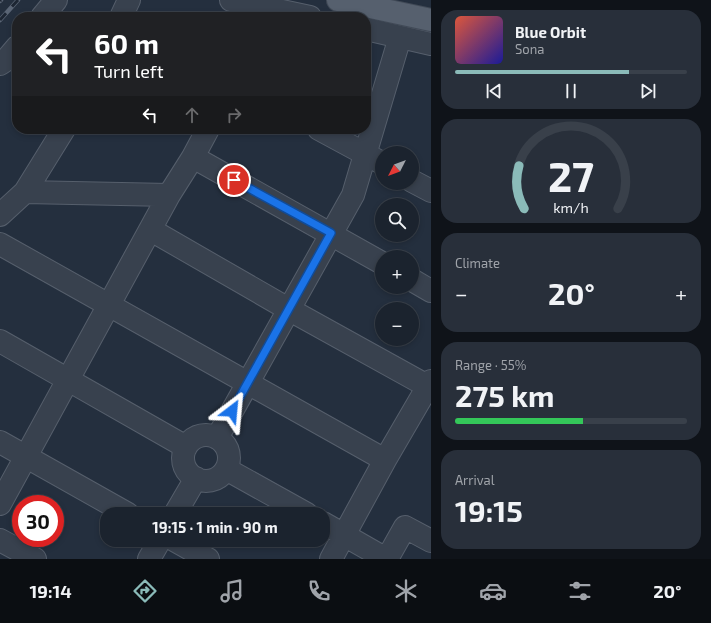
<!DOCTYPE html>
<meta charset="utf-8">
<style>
body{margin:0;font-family:"Exo 2",sans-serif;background:#282f3a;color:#f1f3f6;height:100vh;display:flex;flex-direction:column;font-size:15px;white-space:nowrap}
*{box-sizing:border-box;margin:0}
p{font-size:13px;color:#a0a4aa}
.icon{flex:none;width:22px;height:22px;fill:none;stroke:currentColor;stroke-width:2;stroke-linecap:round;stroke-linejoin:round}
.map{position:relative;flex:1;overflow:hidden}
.details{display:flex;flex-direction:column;gap:10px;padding:10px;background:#0f1319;width:280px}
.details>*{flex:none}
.hud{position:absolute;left:12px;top:12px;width:359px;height:122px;border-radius:16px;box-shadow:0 2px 6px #0003,0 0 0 1px #39404a;background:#202124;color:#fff;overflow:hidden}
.needle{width:26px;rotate:228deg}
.controls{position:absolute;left:375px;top:146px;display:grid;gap:8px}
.controls a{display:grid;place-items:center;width:44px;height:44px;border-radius:50%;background:#1b232e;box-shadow:0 2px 6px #0003,0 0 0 1px #39404a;font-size:20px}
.speed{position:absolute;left:12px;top:495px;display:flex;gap:8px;font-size:20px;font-weight:700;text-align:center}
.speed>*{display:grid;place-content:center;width:52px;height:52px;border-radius:50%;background:#1b232e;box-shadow:0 2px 6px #0003,0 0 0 1px #39404a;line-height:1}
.speed .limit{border:6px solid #d22;background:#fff;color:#111}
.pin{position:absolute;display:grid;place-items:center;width:34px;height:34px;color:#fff;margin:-17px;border:2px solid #fff;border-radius:50%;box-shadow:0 1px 4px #0007}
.me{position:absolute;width:44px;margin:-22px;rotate:29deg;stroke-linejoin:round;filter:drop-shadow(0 0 3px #0008)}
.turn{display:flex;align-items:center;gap:14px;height:84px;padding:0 16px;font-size:18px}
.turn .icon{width:52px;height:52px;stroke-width:2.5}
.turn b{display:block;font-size:28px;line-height:34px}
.lanes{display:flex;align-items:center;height:38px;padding:0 16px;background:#0003;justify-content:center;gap:20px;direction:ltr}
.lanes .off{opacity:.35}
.big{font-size:30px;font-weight:700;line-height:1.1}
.details .card{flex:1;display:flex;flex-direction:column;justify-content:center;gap:6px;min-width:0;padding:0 14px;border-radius:16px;background:#282f3a}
.details .dial{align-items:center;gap:0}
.dial svg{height:104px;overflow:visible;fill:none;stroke:#39404a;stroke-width:7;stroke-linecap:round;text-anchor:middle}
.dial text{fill:#f1f3f6;stroke:none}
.song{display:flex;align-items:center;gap:12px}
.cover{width:48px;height:48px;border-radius:6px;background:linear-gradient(135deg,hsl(10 70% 55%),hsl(240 70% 35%))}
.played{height:4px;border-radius:2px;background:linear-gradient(90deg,#8bbbb9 75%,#39404a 75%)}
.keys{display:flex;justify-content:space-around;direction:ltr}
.heat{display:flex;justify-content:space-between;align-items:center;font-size:22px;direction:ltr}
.charge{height:6px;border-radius:3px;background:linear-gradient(90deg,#34c759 55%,#39404a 0)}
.trip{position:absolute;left:100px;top:507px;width:230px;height:40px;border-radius:16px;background:#1b232e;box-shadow:0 2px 6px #0003,0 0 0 1px #39404a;font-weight:700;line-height:40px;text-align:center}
.menu{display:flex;height:64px;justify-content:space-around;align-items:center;background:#0b0e12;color:#a0a4aa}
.menu .icon{width:28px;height:28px}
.menu .on{color:#8bbbb9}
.menu b{font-size:18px;color:#f1f3f6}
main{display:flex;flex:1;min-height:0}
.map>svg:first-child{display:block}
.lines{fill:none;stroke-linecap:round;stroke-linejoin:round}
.minor-casing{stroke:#565f6c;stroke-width:24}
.major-casing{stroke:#414a57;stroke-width:24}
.minor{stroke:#38414e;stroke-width:22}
.major{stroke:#56606e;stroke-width:22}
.rail-casing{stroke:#5a6575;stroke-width:4.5}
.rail{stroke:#1d2633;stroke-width:3;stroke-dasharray:9;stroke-linecap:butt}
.route-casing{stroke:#114b97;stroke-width:10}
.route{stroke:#1a73e8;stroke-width:7}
</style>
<main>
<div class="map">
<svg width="431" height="559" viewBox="0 0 431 559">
<rect width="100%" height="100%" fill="#242f3e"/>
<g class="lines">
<defs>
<path id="minor" d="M 231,0 L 310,17
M 42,17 L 56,0
M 121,17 L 129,0
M 366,29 L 431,44
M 0,64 L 6,60 L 17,47
M 319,129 L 382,163
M 193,157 L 382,263
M 412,181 L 431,191
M 25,192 L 169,195
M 0,215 L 25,192 L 64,129
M 151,230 L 290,310 L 431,388
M 0,244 L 385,460
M 412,280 L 431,291
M 0,341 L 186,447
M183 458a23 23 0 1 1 46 0a23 23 0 1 1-46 0Z
M 217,438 L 353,195 L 400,37
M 0,442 L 128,514
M 226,469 L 307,514
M 0,504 L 169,195 L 193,157 L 208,129
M 175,514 L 196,478
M 323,523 L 386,559
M 0,540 L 35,559
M 174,540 L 208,559
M 149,559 L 160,540
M 331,559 L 385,460 L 431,381
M 387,559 L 405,527 L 431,541"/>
<path id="major" d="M 338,0 L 431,20"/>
</defs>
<use href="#minor" class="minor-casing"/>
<use href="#major" class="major-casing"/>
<use href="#minor" class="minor"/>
<use href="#major" class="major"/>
<defs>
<path id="rail" d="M 0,1 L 1,0
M 0,20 L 18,0"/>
</defs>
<use href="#rail" class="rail-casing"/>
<use href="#rail" class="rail"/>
</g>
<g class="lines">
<defs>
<path id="route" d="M 232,411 L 331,233 L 234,180"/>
</defs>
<use href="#route" class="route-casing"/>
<use href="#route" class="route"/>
</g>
</svg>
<div class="controls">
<a><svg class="needle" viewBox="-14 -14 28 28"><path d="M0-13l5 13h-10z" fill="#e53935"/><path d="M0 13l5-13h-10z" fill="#a0a4aa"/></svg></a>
<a><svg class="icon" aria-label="search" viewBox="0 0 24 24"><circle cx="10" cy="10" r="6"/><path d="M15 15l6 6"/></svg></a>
<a>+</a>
<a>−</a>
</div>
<div class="speed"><div class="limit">30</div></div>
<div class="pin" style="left:234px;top:180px;background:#d93025"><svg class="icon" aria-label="arrive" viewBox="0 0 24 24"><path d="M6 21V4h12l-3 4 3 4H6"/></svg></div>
<svg class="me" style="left:232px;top:411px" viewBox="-20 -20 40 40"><path d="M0-17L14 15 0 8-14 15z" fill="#1a73e8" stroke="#fff" stroke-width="4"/></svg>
<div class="trip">19:15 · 1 min · 90 m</div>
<div class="hud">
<div class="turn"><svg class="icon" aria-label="left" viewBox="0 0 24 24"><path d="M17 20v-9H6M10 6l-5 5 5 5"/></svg><div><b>60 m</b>Turn left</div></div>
<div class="lanes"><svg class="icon" aria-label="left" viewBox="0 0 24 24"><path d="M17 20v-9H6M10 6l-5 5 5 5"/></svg><svg class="icon off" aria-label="ahead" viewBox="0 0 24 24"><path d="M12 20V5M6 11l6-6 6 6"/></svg><svg class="icon off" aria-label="right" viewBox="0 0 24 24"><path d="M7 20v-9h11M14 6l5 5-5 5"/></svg></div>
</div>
</div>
<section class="details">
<div class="card">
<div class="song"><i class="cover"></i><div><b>Blue Orbit</b><p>Sona</p></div></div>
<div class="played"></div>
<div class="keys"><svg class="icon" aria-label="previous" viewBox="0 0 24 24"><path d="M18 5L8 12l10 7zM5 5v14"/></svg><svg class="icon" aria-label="pause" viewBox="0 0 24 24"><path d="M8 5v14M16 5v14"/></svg><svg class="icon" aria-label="next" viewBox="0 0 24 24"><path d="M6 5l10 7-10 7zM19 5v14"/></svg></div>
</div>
<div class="card dial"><svg viewBox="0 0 100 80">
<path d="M14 69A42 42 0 1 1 86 69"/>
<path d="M14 69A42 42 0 0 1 10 36" stroke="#8bbbb9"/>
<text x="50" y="56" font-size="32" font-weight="700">27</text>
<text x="50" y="72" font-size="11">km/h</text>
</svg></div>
<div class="card"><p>Climate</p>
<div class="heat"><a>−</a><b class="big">20°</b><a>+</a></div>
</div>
<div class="card"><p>Range · 55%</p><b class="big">275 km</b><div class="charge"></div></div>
<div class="card"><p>Arrival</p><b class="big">19:15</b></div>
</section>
</main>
<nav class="menu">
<b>19:14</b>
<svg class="icon on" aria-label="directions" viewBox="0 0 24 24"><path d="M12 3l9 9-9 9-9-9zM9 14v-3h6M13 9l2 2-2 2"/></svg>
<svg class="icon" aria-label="music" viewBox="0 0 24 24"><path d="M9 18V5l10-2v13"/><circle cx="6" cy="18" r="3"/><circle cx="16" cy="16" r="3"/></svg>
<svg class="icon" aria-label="phone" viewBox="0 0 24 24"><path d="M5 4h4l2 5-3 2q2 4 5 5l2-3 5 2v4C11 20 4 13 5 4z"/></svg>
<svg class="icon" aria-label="climate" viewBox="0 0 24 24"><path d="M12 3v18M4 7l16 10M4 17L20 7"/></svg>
<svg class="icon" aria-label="car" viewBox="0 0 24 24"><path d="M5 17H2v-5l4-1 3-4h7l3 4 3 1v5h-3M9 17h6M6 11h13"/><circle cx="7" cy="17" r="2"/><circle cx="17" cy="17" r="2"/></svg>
<svg class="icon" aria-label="filters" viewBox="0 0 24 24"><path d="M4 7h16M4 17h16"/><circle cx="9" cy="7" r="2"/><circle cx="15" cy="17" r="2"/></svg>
<b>20°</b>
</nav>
